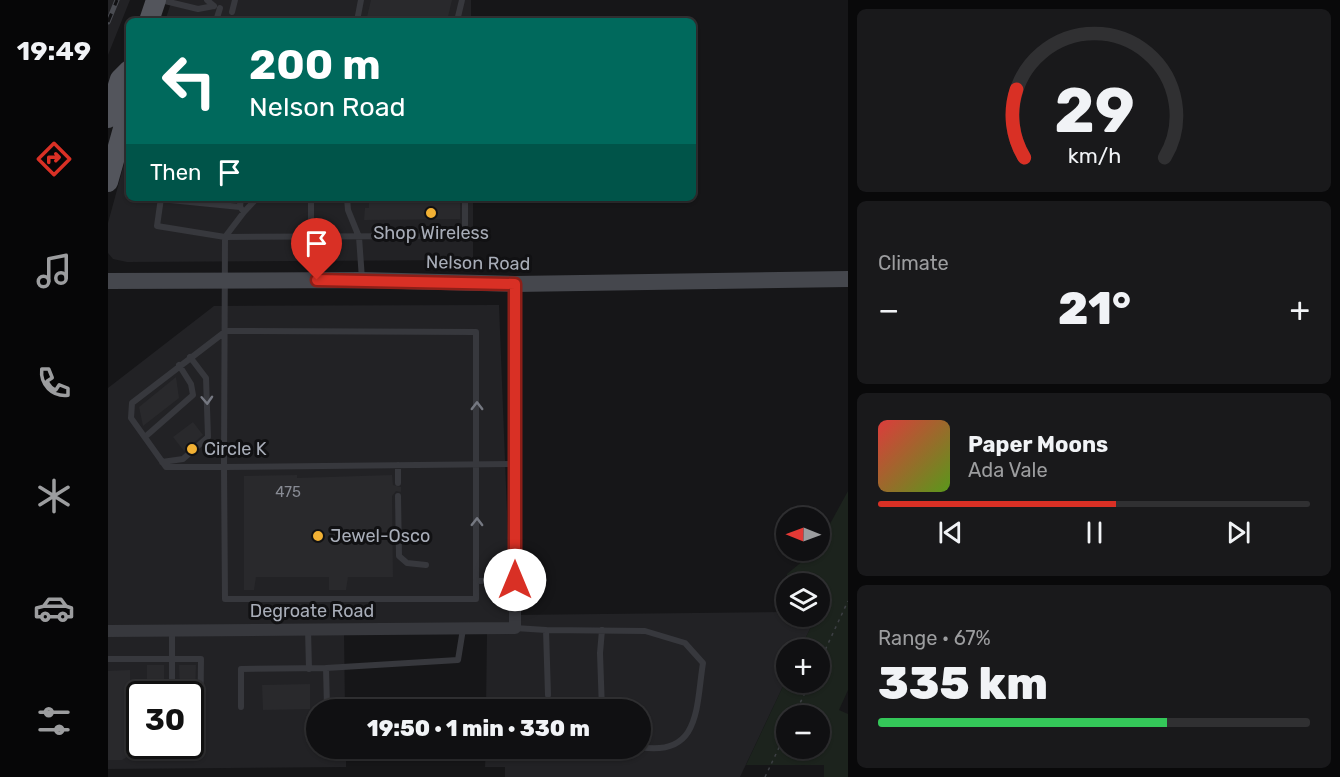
<!DOCTYPE html>
<meta charset="utf-8">
<style>
body{margin:0;font-family:Rubik,sans-serif;background:#19191b;color:#f1f3f6;height:100vh;display:flex;flex-direction:column;font-size:22px;white-space:nowrap}
*{box-sizing:border-box;margin:0}
p{font-size:20px;color:#9c9d9f}
.icon{flex:none;width:33px;height:33px;fill:none;stroke:currentColor;stroke-width:2;stroke-linecap:round;stroke-linejoin:round}
.map{position:relative;flex:1;overflow:hidden}
.details{display:flex;flex-direction:column;gap:9px;padding:9px;background:#09090a;width:492px}
.details>*{flex:none}
.hud{position:absolute;left:18px;top:18px;width:570px;height:183px;border-radius:9px;box-shadow:0 2px 4px #0004,0 0 0 2px #303032;background:#00695c;color:#fff;overflow:hidden}
.needle{width:39px;rotate:271deg}
.buttons{position:absolute;left:668px;top:507px;display:grid;gap:12px}
.buttons a{display:grid;place-items:center;width:54px;height:54px;border-radius:50%;background:#101012;box-shadow:0 2px 4px #0004,0 0 0 2px #303032;font-size:30px}
.speed{position:absolute;left:18px;top:681px;display:flex;gap:12px;font-size:30px;font-weight:700;text-align:center}
.speed>*{display:grid;place-content:center;width:78px;height:78px;border-radius:50%;background:#101012;box-shadow:0 2px 4px #0004,0 0 0 2px #303032;line-height:1}
.speed .limit{border:3px solid #111;border-radius:9px;background:#fff;color:#111}
.pin{position:absolute;display:grid;place-items:center;width:51px;height:51px;color:#fff;margin:-62px -26px;border-radius:50% 50% 50% 0;rotate:-45deg;box-shadow:0 0 6px #0007}
.pin .icon{rotate:45deg}
.me{position:absolute;width:66px;margin:-33px;rotate:0deg;stroke-linejoin:round;filter:drop-shadow(0 0 4px #0008)}
.turn{display:flex;align-items:center;gap:21px;height:126px;padding:0 24px;font-size:27px}
.turn .icon{width:78px;height:78px;stroke-width:2.5}
.turn b{display:block;font-size:42px;line-height:51px}
.then{display:flex;align-items:center;height:57px;padding:0 24px;background:#0003;gap:12px;font-size:22px}
.big{font-size:45px;font-weight:800;line-height:1.1}
.details .widget{flex:1;display:flex;flex-direction:column;justify-content:center;gap:9px;min-width:0;padding:0 21px;border-radius:9px;background:#19191b}
.details .dial{align-items:center;gap:0}
.dial svg{height:156px;overflow:visible;fill:none;stroke:#303032;stroke-width:7;stroke-linecap:round;text-anchor:middle}
.dial text{fill:#f1f3f6;stroke:none}
.song{display:flex;align-items:center;gap:18px}
.cover{width:72px;height:72px;border-radius:9px;background:linear-gradient(135deg,hsl(0 70% 55%),hsl(90 70% 35%))}
.played{height:6px;border-radius:3px;background:linear-gradient(90deg,#d93025 55%,#303032 55%)}
.keys{display:flex;justify-content:space-around;direction:ltr}
.heat{display:flex;justify-content:space-between;align-items:center;font-size:33px;direction:ltr}
.charge{height:9px;border-radius:4px;background:linear-gradient(90deg,#34c759 67%,#303032 0)}
.trip{position:absolute;left:198px;top:699px;width:345px;height:60px;border-radius:30px;background:#101012;box-shadow:0 2px 4px #0004,0 0 0 2px #303032;font-weight:800;line-height:60px;text-align:center}
main{display:flex;flex:1;min-height:0}
.tabs{display:flex;flex-direction:column;width:108px;justify-content:space-around;align-items:center;background:#060607;color:#9c9d9f}
.tabs .icon{width:42px;height:42px}
.tabs .active{color:#d93025}
.tabs b{font-size:27px;color:#f1f3f6}
.map>svg:first-child{display:block}
.built{fill:#222225;fill-rule:evenodd}
.green{fill:#1c231d;fill-rule:evenodd}
.building{fill:#29292c}
.lines{fill:none;stroke-linecap:round;stroke-linejoin:round}
.path{stroke:#3d3f44;stroke-width:1.5;stroke-dasharray:3 4.5;stroke-linecap:butt}
.lane{stroke:#37383d;stroke-width:6}
.street{stroke:#37383d;stroke-width:12}
.secondary{stroke:#45474d;stroke-width:16}
.primary{stroke:#53555c;stroke-width:20}
.rail-casing{stroke:#4a4c52;stroke-width:5}
.rail{stroke:#111113;stroke-width:3;stroke-dasharray:9;stroke-linecap:butt}
.oneway{stroke:#757881}
.route-casing{stroke:#8d1f18;stroke-width:15}
.route{stroke:#d93025;stroke-width:10}
.poi-dot{fill:#f2b134;stroke:#111113;stroke-width:2}
.labels{text-anchor:middle;stroke-width:6;stroke-linejoin:round;paint-order:stroke}
.number-label{font-size:15px;fill:#888b94}
.poi-label{font-size:18px;fill:#a8adb8;stroke:#111113;text-anchor:start}
.street-label{font-size:18px;fill:#a8adb8;stroke:#111113}
</style>
<main>
<nav class="tabs">
<b>19:49</b>
<svg class="icon active" aria-label="directions" viewBox="0 0 24 24"><path d="M12 3l9 9-9 9-9-9zM9 14v-3h6M13 9l2 2-2 2"/></svg>
<svg class="icon" aria-label="music" viewBox="0 0 24 24"><path d="M9 18V5l10-2v13"/><circle cx="6" cy="18" r="3"/><circle cx="16" cy="16" r="3"/></svg>
<svg class="icon" aria-label="phone" viewBox="0 0 24 24"><path d="M5 4h4l2 5-3 2q2 4 5 5l2-3 5 2v4C11 20 4 13 5 4z"/></svg>
<svg class="icon" aria-label="climate" viewBox="0 0 24 24"><path d="M12 3v18M4 7l16 10M4 17L20 7"/></svg>
<svg class="icon" aria-label="car" viewBox="0 0 24 24"><path d="M5 17H2v-5l4-1 3-4h7l3 4 3 1v5h-3M9 17h6M6 11h13"/><circle cx="7" cy="17" r="2"/><circle cx="17" cy="17" r="2"/></svg>
<svg class="icon" aria-label="filters" viewBox="0 0 24 24"><path d="M4 7h16M4 17h16"/><circle cx="9" cy="7" r="2"/><circle cx="15" cy="17" r="2"/></svg>
</nav>
<div class="map">
<svg width="740" height="777" viewBox="0 0 740 777">
<rect width="100%" height="100%" fill="#161618"/>
<path class="built" d="M 0,0 L 22,0 L 0,55 Z
M 64,0 L 363,0 L 363,21 L 57,21 Z
M 21,146 L 21,198 L 365,198 L 365,260 L 19,262 L 5,259 L 0,253 L 0,223 Z
M 391,305 L 403,615 L 678,612 L 678,616 L 708,617 L 692,649 L 678,650 L 678,680 L 632,777 L 397,777 L 397,767 L 377,767 L 378,749 L 532,748 L 532,710 L 378,709 L 379,633 L 236,632 L 237,709 L 208,710 L 208,748 L 238,749 L 238,767 L 0,769 L 0,388 L 106,306 ZM 32,694 L 82,694 L 82,746 L 32,746 Z"/>
<path class="green" d="M 740,491 L 740,690 L 731,710 L 740,714 L 740,777 L 716,777 L 716,765 L 638,765 L 678,680 L 678,682 L 711,682 L 711,650 L 692,649 L 708,617 L 711,616 L 711,584 L 680,583 L 679,574 L 707,551 L 711,550 L 711,544 ZM 678,716 L 711,716 L 711,748 L 678,748 Z"/>
<path class="building" d="M 263,0 L 344,0 L 339,21 L 258,21 Z
M 261,198 L 352,198 L 352,219 L 256,220 L 257,208 L 261,208 Z
M 68,377 L 71,398 L 35,426 L 31,407 Z
M 85,422 L 95,435 L 76,451 L 65,437 Z
M 189,475 L 189,478 L 284,475 L 285,485 L 293,487 L 293,492 L 288,491 L 284,496 L 285,577 L 240,577 L 238,590 L 221,590 L 221,577 L 148,577 L 146,590 L 136,590 L 136,476 Z
M 39,665 L 56,665 L 56,694 L 39,694 Z
M 71,665 L 88,665 L 87,694 L 72,694 Z
M 22,670 L 22,755 L 14,760 L 0,760 L 0,671 Z
M 202,684 L 202,709 L 155,710 L 154,685 Z"/>
<g class="lines">
<path class="path" d="M 711,663 L 740,601
M 686,716 L 702,682
M 657,777 L 678,733"/>
<path class="lane" d="M 53,0 L 90,9 L 106,6
M 99,0 L 106,6
M 124,12 L 127,0
M 108,21 L 112,8
M 249,21 L 253,0
M 349,21 L 354,0
M 53,198 L 49,226 L 117,237 L 116,467 L 58,467 L 23,418 L 24,403 L 118,331 L 368,332 L 368,581
M 203,198 L 203,238
M 239,198 L 240,210 L 251,237 L 254,279
M 52,199 L 132,207
M 136,212 L 149,198
M 117,237 L 334,236 L 351,234 L 357,225 L 357,198
M 117,237 L 136,212 L 132,207 L 133,198
M 37,437 L 85,395 L 83,384 L 71,365
M 54,462 L 75,459 L 100,437 L 98,378 L 82,357
M 290,465 L 290,483
M 290,496 L 291,556 L 299,563 L 318,565
M 407,580 L 368,581 L 368,599 L 117,599 L 116,467 L 407,464
M 407,628 L 438,630 L 440,695
M 200,629 L 201,669
M 64,630 L 64,694
M 438,630 L 537,631 L 577,643 L 595,663 C 588,706 593,757 532,747
M 494,630 L 492,653 L 494,710
M 0,659 L 93,659 L 92,738 L 82,738
M 218,668 L 350,660 L 355,629
M 133,707 L 133,669 L 218,668 L 219,707"/>
<path class="street" d="M 0,631 L 407,628 L 407,284"/>
<path class="secondary" d="M 0,281 L 254,280 L 407,284 L 740,279"/>
<path class="primary" d="M 41,21 L 48,0
M 0,118 L 12,79 L 21,70
M 0,182 L 21,107"/>
<defs>
<path id="rail" d="M 0,22 L 9,0"/>
</defs>
<use href="#rail" class="rail-casing"/>
<use href="#rail" class="rail"/>
</g>
<defs><path id="oneway-chevron" d="M-2-3.5L2.5 0L-2 3.5" fill="none" stroke-width="1.6" stroke-linecap="round" stroke-linejoin="round" transform="scale(1.5)"/></defs>
<g class="oneway">
<use href="#oneway-chevron" transform="translate(99 400) rotate(87)"/>
<use href="#oneway-chevron" transform="translate(369 406) rotate(-90)"/>
<use href="#oneway-chevron" transform="translate(369 522) rotate(-89)"/>
</g>
<g class="lines">
<defs>
<path id="route" d="M 209,280 L 407,284 L 407,580"/>
</defs>
<use href="#route" class="route-casing"/>
<use href="#route" class="route"/>
</g>
<g class="poi-dot">
<circle cx="323" cy="213" r="6"/>
<circle cx="84" cy="449" r="6"/>
<circle cx="210" cy="536" r="6"/>
</g>
<g class="labels">
<g class="number-label">
<text x="180" y="497">475</text>
</g>
<g class="poi-label">
<text x="323" y="239" text-anchor="middle">Shop Wireless</text>
<text x="96" y="455">Circle K</text>
<text x="222" y="542">Jewel-Osco</text>
</g>
<g class="street-label">
<text transform="translate(370 263) rotate(1)" y="6">Nelson Road</text>
<text x="204" y="617">Degroate Road</text>
</g>
</g>
</svg>
<div class="buttons">
<a><svg class="needle" viewBox="-14 -14 28 28"><path d="M0-13l5 13h-10z" fill="#e53935"/><path d="M0 13l5-13h-10z" fill="#9c9d9f"/></svg></a>
<a><svg class="icon" aria-label="layers" viewBox="0 0 24 24"><path d="M12 4l9 5-9 5-9-5zM3 14l9 5 9-5"/></svg></a>
<a>+</a>
<a>−</a>
</div>
<div class="speed"><div class="limit">30</div></div>
<div class="pin" style="left:209px;top:280px;background:#d93025"><svg class="icon" aria-label="arrive" viewBox="0 0 24 24"><path d="M6 21V4h12l-3 4 3 4H6"/></svg></div>
<svg class="me" style="left:407px;top:580px" viewBox="-20 -20 40 40"><circle r="19" fill="#fff"/><path d="M0-13L10 11 0 6-10 11z" fill="#d93025"/></svg>
<div class="trip">19:50 · 1 min · 330 m</div>
<div class="hud">
<div class="turn"><svg class="icon" aria-label="left" viewBox="0 0 24 24"><path d="M17 20v-9H6M10 6l-5 5 5 5"/></svg><div><b>200 m</b>Nelson Road</div></div>
<div class="then">Then<svg class="icon" aria-label="arrive" viewBox="0 0 24 24"><path d="M6 21V4h12l-3 4 3 4H6"/></svg></div>
</div>
</div>
<section class="details">
<div class="widget dial"><svg viewBox="0 0 100 80">
<path d="M14 69A42 42 0 1 1 86 69"/>
<path d="M14 69A42 42 0 0 1 10 34" stroke="#d93025"/>
<text x="50" y="56" font-size="32" font-weight="700">29</text>
<text x="50" y="72" font-size="11">km/h</text>
</svg></div>
<div class="widget"><p>Climate</p>
<div class="heat"><a>−</a><b class="big">21°</b><a>+</a></div>
</div>
<div class="widget">
<div class="song"><i class="cover"></i><div><b>Paper Moons</b><p>Ada Vale</p></div></div>
<div class="played"></div>
<div class="keys"><svg class="icon" aria-label="previous" viewBox="0 0 24 24"><path d="M18 5L8 12l10 7zM5 5v14"/></svg><svg class="icon" aria-label="pause" viewBox="0 0 24 24"><path d="M8 5v14M16 5v14"/></svg><svg class="icon" aria-label="next" viewBox="0 0 24 24"><path d="M6 5l10 7-10 7zM19 5v14"/></svg></div>
</div>
<div class="widget"><p>Range · 67%</p><b class="big">335 km</b><div class="charge"></div></div>
</section>
</main>
